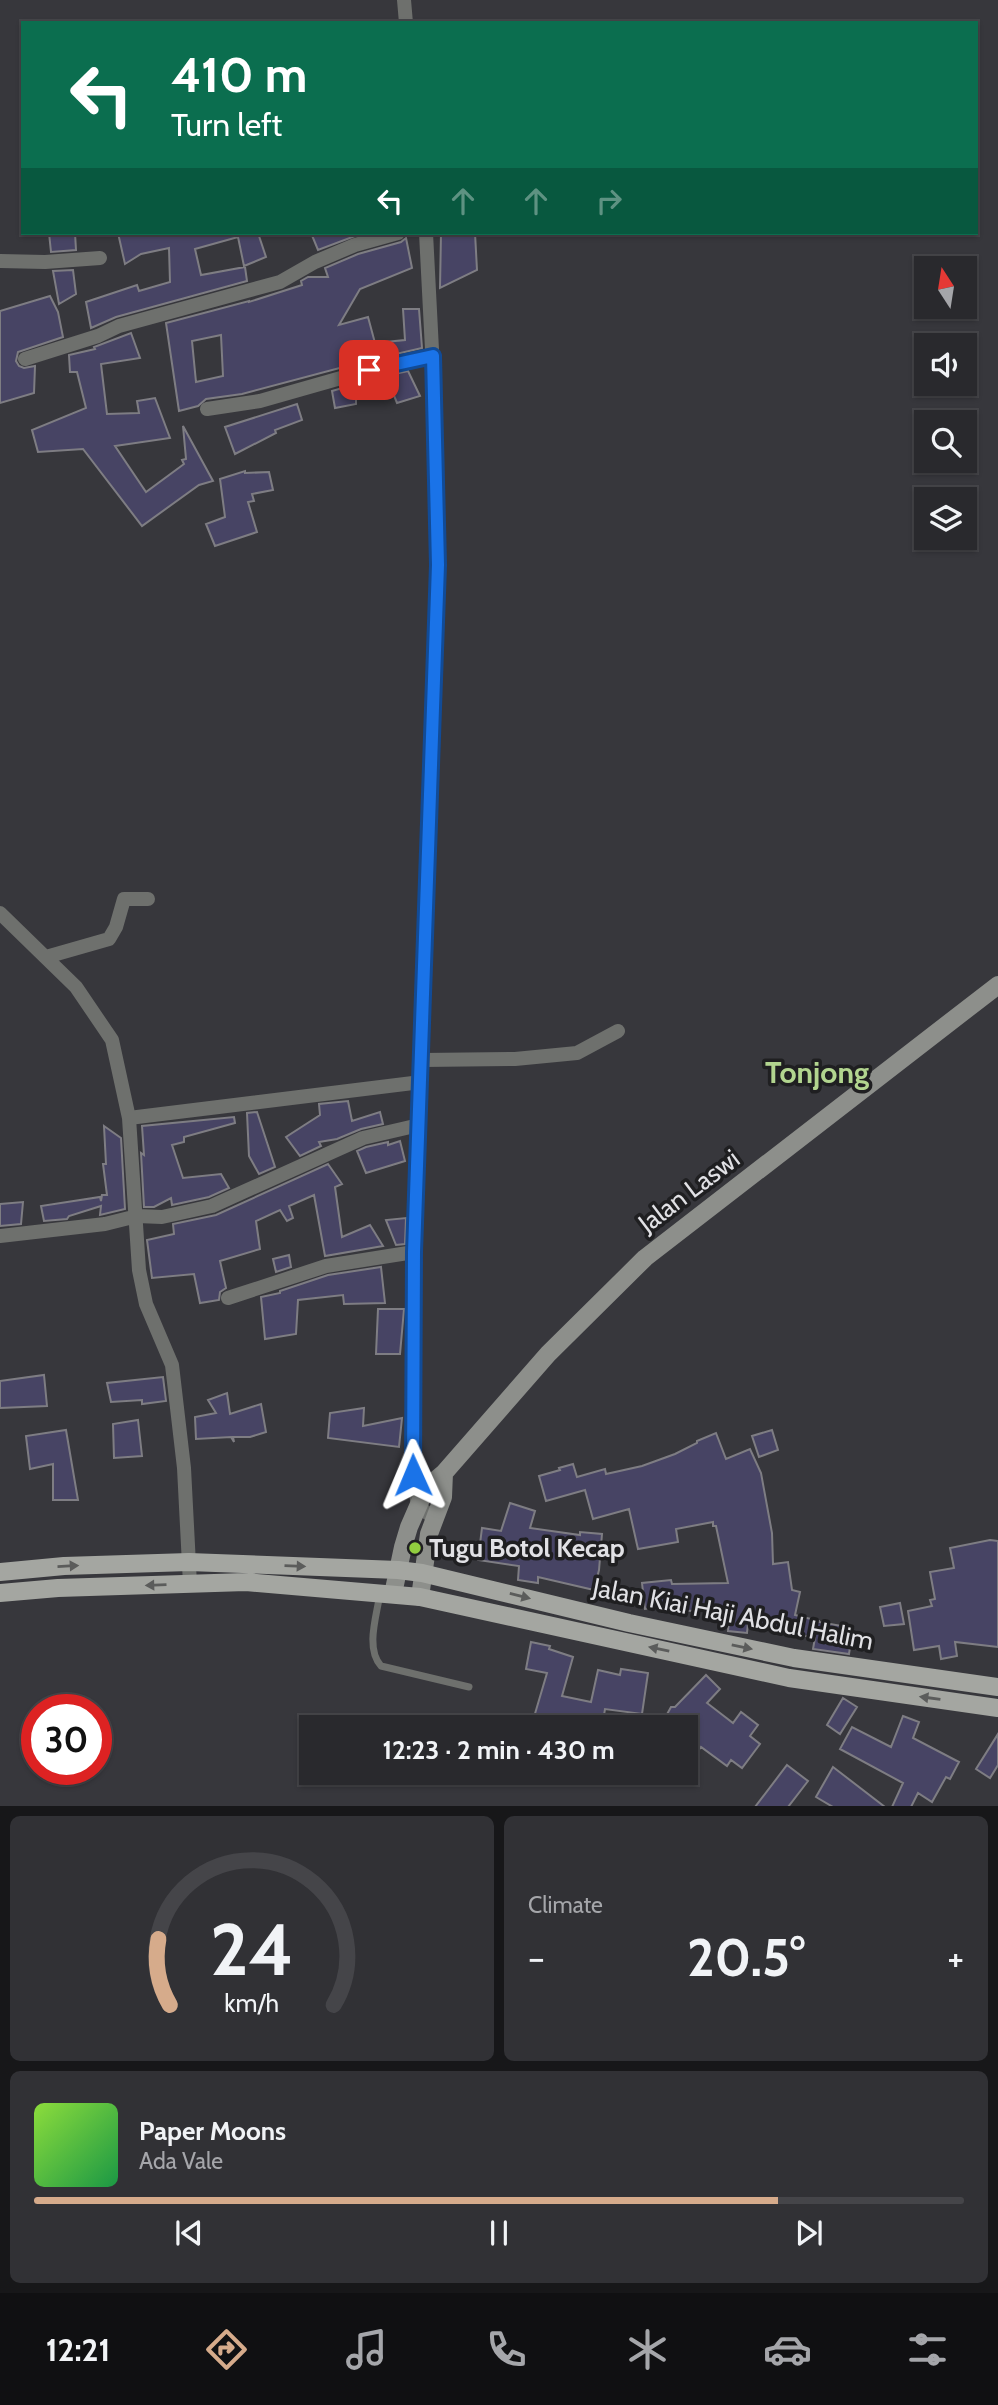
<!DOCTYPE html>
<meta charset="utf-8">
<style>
body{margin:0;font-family:Cabin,sans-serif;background:#313135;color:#f1f3f6;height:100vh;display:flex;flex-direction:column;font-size:26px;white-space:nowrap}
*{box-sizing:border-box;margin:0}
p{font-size:23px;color:#a5a6aa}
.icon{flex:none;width:38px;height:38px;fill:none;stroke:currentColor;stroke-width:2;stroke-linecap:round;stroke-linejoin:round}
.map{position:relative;height:1806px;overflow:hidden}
.details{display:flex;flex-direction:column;gap:10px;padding:10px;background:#171719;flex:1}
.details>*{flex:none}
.hud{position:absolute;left:21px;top:21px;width:957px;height:214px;border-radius:0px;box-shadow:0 2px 5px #0004,0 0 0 2px #454549;background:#0b6e4f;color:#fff;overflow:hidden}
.needle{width:46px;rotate:348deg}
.tools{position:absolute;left:914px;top:256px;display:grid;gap:14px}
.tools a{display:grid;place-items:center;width:63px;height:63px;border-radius:0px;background:#29292d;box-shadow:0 2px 5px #0004,0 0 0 2px #454549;font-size:35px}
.speed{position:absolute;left:21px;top:1694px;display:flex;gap:14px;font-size:35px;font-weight:700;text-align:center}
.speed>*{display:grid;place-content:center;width:91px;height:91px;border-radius:50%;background:#29292d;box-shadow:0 2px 5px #0004,0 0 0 2px #454549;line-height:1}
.speed .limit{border:10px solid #d22;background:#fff;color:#111}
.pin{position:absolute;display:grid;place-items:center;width:60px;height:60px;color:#fff;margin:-30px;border-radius:14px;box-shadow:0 4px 10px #0006}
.me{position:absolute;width:77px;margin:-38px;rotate:359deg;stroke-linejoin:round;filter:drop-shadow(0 0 5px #0008)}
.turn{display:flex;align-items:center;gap:24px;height:147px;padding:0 35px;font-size:32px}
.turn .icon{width:91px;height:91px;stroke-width:2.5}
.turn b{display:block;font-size:49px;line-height:60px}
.lanes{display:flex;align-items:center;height:66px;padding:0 35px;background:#0003;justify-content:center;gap:35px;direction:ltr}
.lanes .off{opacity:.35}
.big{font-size:52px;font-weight:700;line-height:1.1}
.details .tile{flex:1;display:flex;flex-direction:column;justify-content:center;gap:10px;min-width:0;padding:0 24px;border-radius:10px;background:#313135}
.details .dial{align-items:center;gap:0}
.dial svg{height:182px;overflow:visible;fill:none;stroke:#454549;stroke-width:7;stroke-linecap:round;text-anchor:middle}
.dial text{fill:#f1f3f6;stroke:none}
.song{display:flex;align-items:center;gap:21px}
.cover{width:84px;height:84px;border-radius:10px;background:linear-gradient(135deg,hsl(90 70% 55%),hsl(140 70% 35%))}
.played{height:7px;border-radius:4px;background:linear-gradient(90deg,#d6ab8b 80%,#454549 80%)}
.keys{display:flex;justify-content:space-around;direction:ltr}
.heat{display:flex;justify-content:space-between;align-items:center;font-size:38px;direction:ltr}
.details .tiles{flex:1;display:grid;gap:10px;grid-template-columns:1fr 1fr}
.tile:last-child{grid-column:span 2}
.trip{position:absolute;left:299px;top:1715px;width:399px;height:70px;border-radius:0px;background:#29292d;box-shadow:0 2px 5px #0004,0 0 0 2px #454549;font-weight:700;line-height:70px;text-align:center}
.tabs{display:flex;height:112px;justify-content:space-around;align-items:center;background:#101012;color:#a5a6aa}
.tabs .icon{width:49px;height:49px}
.tabs .on{color:#d6ab8b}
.tabs b{font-size:32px;color:#f1f3f6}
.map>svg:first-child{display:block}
.building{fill:#474464;stroke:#7e7d83;stroke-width:2;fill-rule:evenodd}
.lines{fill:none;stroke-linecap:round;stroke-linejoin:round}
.service{stroke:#6e706d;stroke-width:7}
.minor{stroke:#6e706d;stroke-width:14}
.secondary{stroke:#8d8f8b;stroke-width:18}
.primary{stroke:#a4a6a1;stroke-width:18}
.oneway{fill:#5b5c5b}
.route-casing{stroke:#114b97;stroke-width:18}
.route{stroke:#1a73e8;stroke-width:12}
.poi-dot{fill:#91cd3f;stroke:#1f1f21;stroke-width:2.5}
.labels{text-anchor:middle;stroke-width:7;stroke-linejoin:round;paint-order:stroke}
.street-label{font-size:26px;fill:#e1e1e5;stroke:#1f1f21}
.poi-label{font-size:26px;font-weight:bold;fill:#e1e1e5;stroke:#1f1f21;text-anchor:start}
.quarter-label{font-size:30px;font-weight:bold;fill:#b2d58f;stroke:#1f1f21}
</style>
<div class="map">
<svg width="998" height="1807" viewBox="0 0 998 1807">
<rect width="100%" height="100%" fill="#37373c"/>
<path class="building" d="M 49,233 L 75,233 L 76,250 L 51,252 Z
M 118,233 L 258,233 L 266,257 L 244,266 L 238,237 L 195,249 L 201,275 L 245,267 L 247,281 L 116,317 L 91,328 L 86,302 L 137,285 L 139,291 L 170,282 L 169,248 L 141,254 L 125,264 Z
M 311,233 L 363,233 L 318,250 Z
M 441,233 L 475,233 L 477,270 L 440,288 Z
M 406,238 L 412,268 L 360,289 L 339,325 L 368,317 L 375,343 L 405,340 L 403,309 L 419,309 L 422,348 L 366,361 L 242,394 L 206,399 L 198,406 L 179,411 L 166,323 L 249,301 L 249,302 L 302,285 L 301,281 L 308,277 L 328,277 L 325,268 L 358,254 L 401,242 ZM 221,335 L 223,376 L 196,382 L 192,341 Z
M 73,270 L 76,294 L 59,304 L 53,271 Z
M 50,296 L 58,312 L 63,337 L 18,352 L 16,361 L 19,366 L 24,368 L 35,366 L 34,393 L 0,403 L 0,311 Z
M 131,333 L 140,358 L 101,364 L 107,414 L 139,413 L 137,401 L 155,398 L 170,438 L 115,446 L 146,492 L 184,464 L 182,460 L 186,459 L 183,426 L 213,481 L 199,485 L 142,526 L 83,449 L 38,452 L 32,430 L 86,408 L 77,372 L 70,372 L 69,355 L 95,349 L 94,347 Z
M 408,371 L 420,396 L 397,403 L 386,376 Z
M 356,384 L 356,404 L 335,408 L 332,391 Z
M 297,404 L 302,420 L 275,430 L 276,433 L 235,454 L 225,427 Z
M 245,471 L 245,473 L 269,472 L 273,490 L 252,494 L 254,501 L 248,502 L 257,532 L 215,546 L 206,524 L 225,517 L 220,479 Z
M 348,1101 L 352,1121 L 380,1112 L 383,1124 L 361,1129 L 337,1139 L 319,1142 L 321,1146 L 300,1156 L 286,1137 L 320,1115 L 319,1104 Z
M 257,1112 L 275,1167 L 259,1174 L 249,1156 L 247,1113 Z
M 234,1117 L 235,1123 L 184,1137 L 184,1142 L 172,1145 L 183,1178 L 221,1174 L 229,1188 L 209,1197 L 172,1205 L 171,1198 L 154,1207 L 144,1207 L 141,1153 L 144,1155 L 142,1126 Z
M 104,1126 L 121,1138 L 125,1209 L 100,1215 L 101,1206 L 69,1216 L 67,1219 L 44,1221 L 41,1206 L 100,1197 L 101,1201 L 102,1195 L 107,1195 L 103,1164 L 106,1164 Z
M 400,1141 L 405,1161 L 366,1173 L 357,1151 L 366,1147 L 388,1142 L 388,1145 Z
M 328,1164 L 342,1184 L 335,1187 L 342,1237 L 370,1225 L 383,1246 L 325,1256 L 314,1195 L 289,1206 L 293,1218 L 287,1221 L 280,1210 L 256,1221 L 260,1249 L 220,1261 L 226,1288 L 220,1292 L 219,1300 L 200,1303 L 194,1274 L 152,1278 L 147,1240 L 174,1234 L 173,1224 L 216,1215 Z
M 23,1202 L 21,1224 L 0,1226 L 0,1204 Z
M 406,1218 L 405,1244 L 396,1245 L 386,1220 Z
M 289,1255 L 291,1267 L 276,1272 L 273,1259 Z
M 381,1267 L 385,1303 L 344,1304 L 343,1295 L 298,1300 L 296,1334 L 265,1339 L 261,1297 L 280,1293 L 280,1291 L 328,1275 Z
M 378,1309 L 404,1309 L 400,1354 L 376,1354 Z
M 44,1375 L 47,1406 L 0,1408 L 0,1381 Z
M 163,1377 L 166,1401 L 142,1404 L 142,1400 L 111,1402 L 107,1383 Z
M 227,1393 L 230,1414 L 261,1404 L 266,1432 L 250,1437 L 233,1437 L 234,1442 L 231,1437 L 196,1439 L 195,1417 L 216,1413 L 208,1400 Z
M 364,1408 L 363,1426 L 402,1418 L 399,1447 L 328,1438 L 330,1413 Z
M 138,1420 L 142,1456 L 114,1458 L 113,1424 Z
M 66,1430 L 78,1500 L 53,1500 L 53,1464 L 30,1469 L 26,1436 Z
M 772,1430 L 778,1450 L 759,1457 L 752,1436 Z
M 716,1433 L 726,1459 L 750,1449 L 761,1473 L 772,1533 L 773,1564 L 788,1562 L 792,1590 L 800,1592 L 795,1615 L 819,1621 L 819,1622 L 853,1628 L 849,1654 L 813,1649 L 815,1638 L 748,1623 L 747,1633 L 728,1631 L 729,1621 L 711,1618 L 712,1610 L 686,1611 L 686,1604 L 645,1609 L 642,1583 L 671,1580 L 672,1584 L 728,1583 L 716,1526 L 713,1526 L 713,1522 L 676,1529 L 678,1542 L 638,1549 L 629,1509 L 593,1519 L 585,1490 L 546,1501 L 539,1476 L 560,1470 L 559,1468 L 573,1464 L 577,1477 L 605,1469 L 606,1474 L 642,1466 L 675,1454 L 697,1443 L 697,1441 Z
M 510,1503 L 535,1511 L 530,1528 L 580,1535 L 580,1532 L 602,1534 L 599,1570 L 594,1590 L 538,1577 L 538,1583 L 518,1580 L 519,1566 L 478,1560 L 482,1528 L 501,1531 Z
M 990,1540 L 998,1541 L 998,1647 L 955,1642 L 957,1656 L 941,1659 L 939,1646 L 914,1650 L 908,1611 L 932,1606 L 930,1600 L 935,1599 L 930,1572 L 954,1568 L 950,1548 Z
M 900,1603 L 904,1624 L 884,1626 L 880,1607 Z
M 531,1642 L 550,1646 L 549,1649 L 573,1657 L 562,1696 L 591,1702 L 598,1670 L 620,1675 L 621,1669 L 648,1673 L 642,1714 L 605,1709 L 602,1727 L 576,1722 L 573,1727 L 552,1727 L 554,1724 L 534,1717 L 547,1673 L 526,1669 Z
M 706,1675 L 720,1689 L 707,1703 L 733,1723 L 741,1712 L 758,1725 L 750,1736 L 760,1744 L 742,1768 L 731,1760 L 727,1766 L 701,1747 L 686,1767 L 686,1727 L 660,1727 L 671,1707 L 675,1707 Z
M 843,1698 L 857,1707 L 840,1734 L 827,1725 Z
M 903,1716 L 919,1722 L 913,1738 L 959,1762 L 950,1779 L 946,1777 L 932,1802 L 918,1793 L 911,1807 L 892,1807 L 903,1783 L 840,1749 L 852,1727 L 891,1747 Z
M 998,1734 L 998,1765 L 990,1778 L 976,1769 Z
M 787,1765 L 808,1781 L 788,1807 L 755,1807 Z
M 833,1767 L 885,1807 L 833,1807 L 816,1797 Z"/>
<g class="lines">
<path class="service" d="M 380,1593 C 377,1615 365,1648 381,1666 L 469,1687"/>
<path class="minor" d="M 404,0 L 406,23
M 426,233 L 435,408 L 438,565 L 414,1252 L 412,1421 L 413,1475 L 418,1506 L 434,1518
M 0,261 L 45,262 L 100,258
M 25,359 L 98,336 L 119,326 L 280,282 L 315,262 L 355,245 L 398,233
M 207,409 L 260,401 L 369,370 L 433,356
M 0,913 L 76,987 L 112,1040 L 129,1118 L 139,1270 L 146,1304 L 172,1365 L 184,1468 L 190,1584
M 46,957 L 109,939 L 116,927 L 124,899 L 148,899
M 422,1060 L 515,1059 L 577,1053 L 618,1031
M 129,1118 L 421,1082
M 0,1236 L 105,1224 L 137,1216 L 162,1217 L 212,1206 L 363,1138 L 419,1125
M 228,1298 L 326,1266 L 414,1252"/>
<path class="secondary" d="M 393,1594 L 403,1547 L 409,1527 L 426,1488 L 444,1473 L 548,1354 L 645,1258 L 998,985
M 420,1597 L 429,1534 L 443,1497 L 444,1473"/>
<path class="primary" d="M 0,1572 L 64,1566 L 189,1562 L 398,1570 L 422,1573 L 629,1623 L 794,1658 L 998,1687
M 0,1593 L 58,1588 L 246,1582 L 420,1597 L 789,1678 L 998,1708"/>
</g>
<defs><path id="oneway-solid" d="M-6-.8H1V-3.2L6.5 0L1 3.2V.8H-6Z" transform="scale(1.75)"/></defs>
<g class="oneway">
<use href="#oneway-solid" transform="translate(68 1566) rotate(-3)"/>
<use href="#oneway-solid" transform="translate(295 1566) rotate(2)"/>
<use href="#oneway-solid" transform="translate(156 1585) rotate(178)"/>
<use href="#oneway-solid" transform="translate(520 1596) rotate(14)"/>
<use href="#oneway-solid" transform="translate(742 1647) rotate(12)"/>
<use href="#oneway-solid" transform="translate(659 1649) rotate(-168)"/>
<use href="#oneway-solid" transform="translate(930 1698) rotate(-172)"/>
</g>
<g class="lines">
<defs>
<path id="route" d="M 369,370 L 433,356 L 438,565 L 414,1252 L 413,1475"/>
</defs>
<use href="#route" class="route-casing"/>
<use href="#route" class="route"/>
</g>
<circle class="poi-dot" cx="415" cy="1548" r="7"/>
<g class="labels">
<g class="street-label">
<text transform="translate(689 1191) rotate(-37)" y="9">Jalan Laswi</text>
<text transform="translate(733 1614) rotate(11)" y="9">Jalan Kiai Haji Abdul Halim</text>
</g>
<g class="poi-label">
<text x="429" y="1557">Tugu Botol Kecap</text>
</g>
<g class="quarter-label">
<text x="817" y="1083">Tonjong</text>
</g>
</g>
</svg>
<div class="tools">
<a><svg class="needle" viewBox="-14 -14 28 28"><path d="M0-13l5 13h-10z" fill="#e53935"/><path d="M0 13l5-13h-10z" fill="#a5a6aa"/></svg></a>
<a><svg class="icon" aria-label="sound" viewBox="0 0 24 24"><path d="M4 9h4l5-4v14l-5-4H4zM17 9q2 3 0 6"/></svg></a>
<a><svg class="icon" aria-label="search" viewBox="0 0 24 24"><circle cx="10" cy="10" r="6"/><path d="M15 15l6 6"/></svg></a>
<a><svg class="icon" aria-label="layers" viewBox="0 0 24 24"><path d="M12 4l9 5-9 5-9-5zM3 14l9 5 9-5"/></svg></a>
</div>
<div class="speed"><div class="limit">30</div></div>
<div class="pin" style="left:369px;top:370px;background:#d93025"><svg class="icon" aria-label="arrive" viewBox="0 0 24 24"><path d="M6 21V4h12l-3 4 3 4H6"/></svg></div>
<svg class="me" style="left:413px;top:1475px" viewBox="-20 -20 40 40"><path d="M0-17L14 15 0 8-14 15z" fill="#1a73e8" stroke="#fff" stroke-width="4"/></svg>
<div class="trip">12:23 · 2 min · 430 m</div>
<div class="hud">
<div class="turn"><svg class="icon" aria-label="left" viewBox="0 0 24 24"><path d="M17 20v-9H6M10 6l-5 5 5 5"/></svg><div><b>410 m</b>Turn left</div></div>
<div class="lanes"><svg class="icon" aria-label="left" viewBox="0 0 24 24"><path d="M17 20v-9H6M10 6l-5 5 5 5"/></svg><svg class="icon off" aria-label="ahead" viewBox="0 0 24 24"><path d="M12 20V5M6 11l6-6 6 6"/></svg><svg class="icon off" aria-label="ahead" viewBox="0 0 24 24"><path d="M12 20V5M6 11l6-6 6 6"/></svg><svg class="icon off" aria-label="right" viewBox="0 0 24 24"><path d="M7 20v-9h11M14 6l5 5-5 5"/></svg></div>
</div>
</div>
<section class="details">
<div class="tiles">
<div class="tile dial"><svg viewBox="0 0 100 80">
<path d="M14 69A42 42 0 1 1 86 69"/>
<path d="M14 69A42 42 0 0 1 9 40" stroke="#d6ab8b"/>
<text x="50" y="56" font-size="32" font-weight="700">24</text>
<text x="50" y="72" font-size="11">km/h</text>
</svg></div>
<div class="tile"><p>Climate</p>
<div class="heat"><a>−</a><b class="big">20.5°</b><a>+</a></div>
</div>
<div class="tile">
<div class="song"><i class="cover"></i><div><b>Paper Moons</b><p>Ada Vale</p></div></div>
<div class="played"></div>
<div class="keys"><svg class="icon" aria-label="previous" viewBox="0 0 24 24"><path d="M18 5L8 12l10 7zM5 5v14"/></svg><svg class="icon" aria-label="pause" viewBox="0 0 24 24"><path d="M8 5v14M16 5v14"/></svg><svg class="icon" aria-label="next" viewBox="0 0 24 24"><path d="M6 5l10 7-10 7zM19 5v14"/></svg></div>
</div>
</div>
</section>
<nav class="tabs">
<b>12:21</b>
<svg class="icon on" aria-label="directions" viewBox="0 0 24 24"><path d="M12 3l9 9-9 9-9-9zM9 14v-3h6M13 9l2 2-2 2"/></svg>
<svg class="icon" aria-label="music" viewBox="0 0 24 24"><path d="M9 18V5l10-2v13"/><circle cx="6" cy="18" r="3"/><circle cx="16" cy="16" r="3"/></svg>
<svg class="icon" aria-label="phone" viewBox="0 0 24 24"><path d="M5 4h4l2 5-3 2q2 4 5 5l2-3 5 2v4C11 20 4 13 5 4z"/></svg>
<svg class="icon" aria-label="climate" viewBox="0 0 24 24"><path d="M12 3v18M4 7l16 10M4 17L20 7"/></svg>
<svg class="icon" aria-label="car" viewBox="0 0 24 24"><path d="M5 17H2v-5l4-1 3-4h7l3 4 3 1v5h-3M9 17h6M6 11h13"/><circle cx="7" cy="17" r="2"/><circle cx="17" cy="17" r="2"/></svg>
<svg class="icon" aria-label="filters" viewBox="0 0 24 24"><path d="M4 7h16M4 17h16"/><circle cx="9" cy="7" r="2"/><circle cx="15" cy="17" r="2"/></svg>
</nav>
